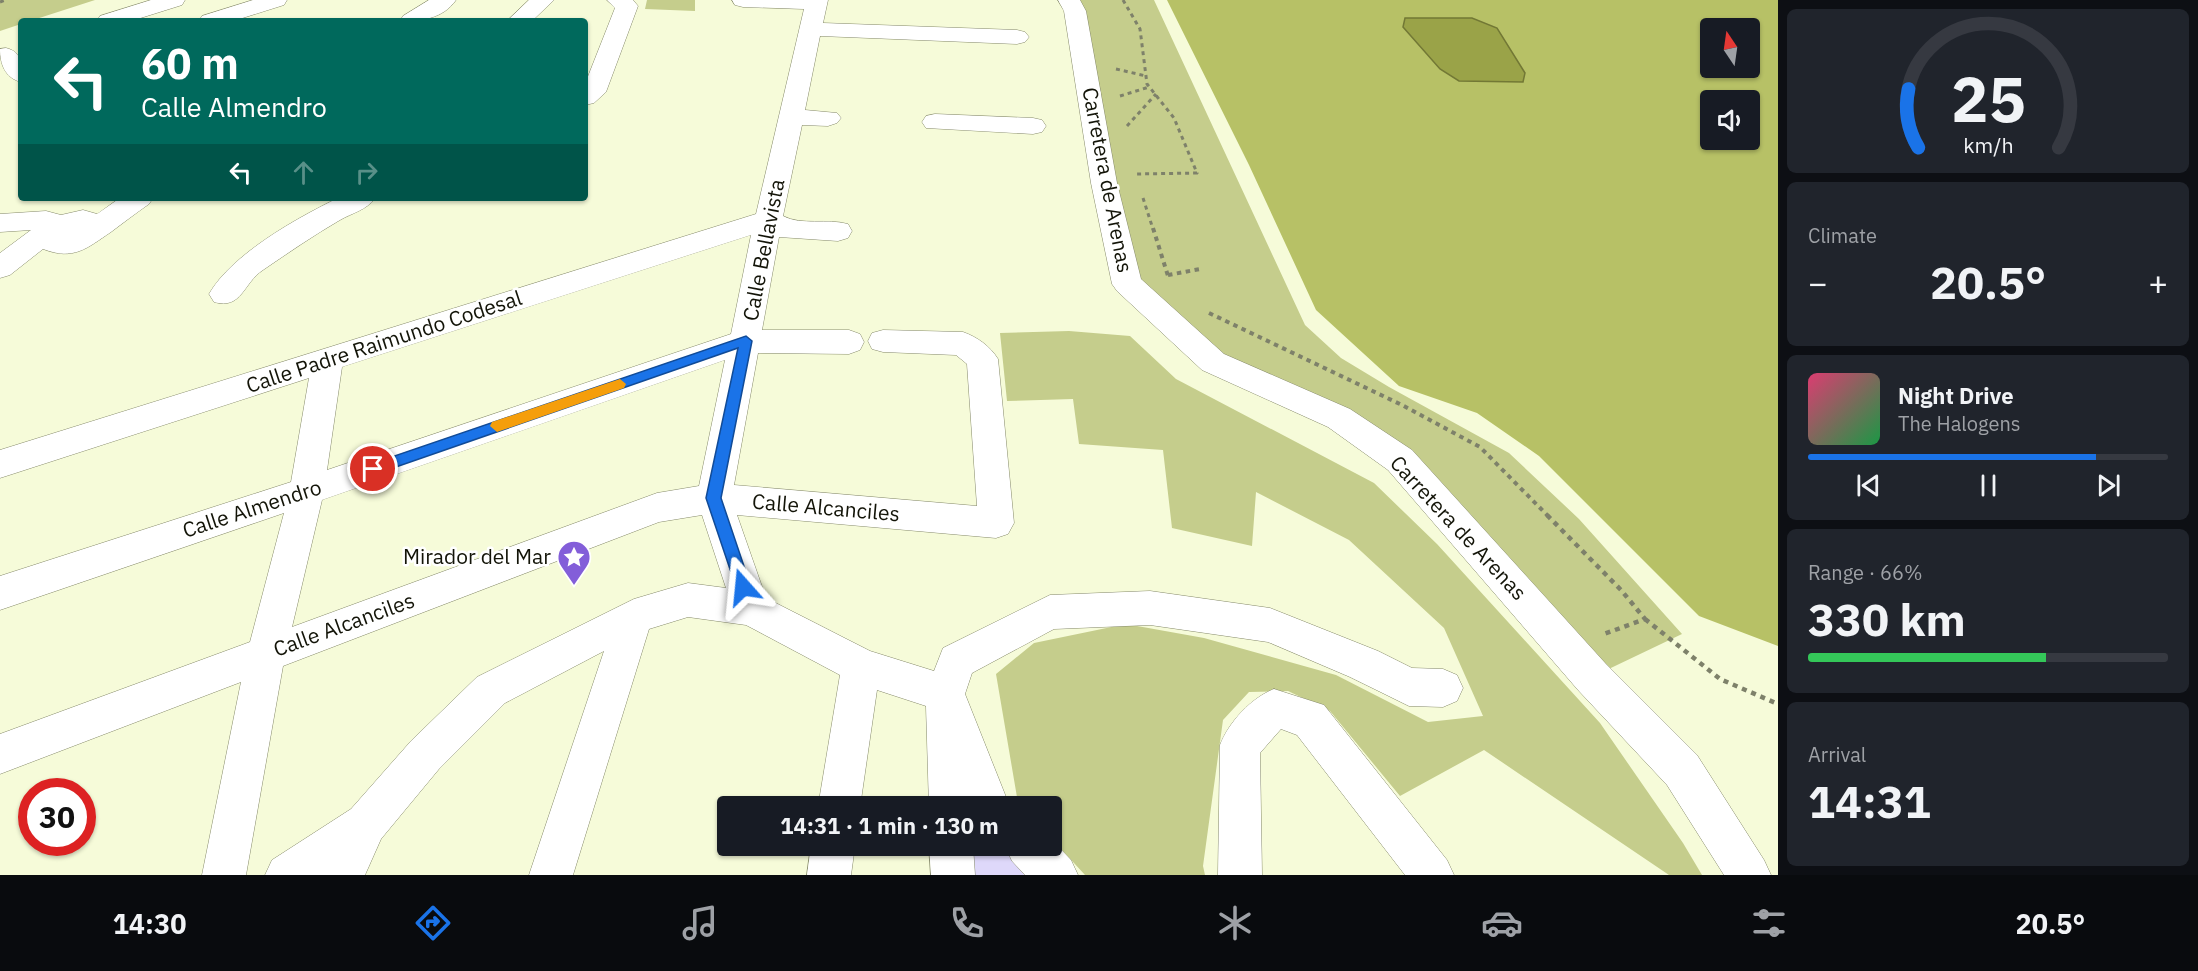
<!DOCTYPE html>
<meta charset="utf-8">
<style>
body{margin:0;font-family:"IBM Plex Sans",sans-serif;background:#20242c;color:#f1f3f6;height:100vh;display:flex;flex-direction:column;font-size:22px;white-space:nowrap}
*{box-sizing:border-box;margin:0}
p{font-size:20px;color:#9ea1a6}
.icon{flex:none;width:33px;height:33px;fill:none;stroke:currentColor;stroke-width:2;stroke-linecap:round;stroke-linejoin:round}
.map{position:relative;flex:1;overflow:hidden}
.drawer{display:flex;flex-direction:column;gap:9px;padding:9px;background:#0d0f14;width:420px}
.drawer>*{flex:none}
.hud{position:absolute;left:18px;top:18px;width:570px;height:183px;border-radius:6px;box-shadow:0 2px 4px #0004;background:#00695c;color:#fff;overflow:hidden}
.needle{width:39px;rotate:347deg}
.tools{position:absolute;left:1700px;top:18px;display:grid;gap:12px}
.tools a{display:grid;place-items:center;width:60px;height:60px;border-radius:6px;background:#171b24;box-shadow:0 2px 4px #0004;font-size:30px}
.speed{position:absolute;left:18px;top:778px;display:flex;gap:12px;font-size:30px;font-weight:700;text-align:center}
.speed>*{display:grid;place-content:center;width:78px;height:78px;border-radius:50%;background:#171b24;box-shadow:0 2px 4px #0004;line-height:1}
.speed .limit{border:9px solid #d22;background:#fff;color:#111}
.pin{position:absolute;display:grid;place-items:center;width:51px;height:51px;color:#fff;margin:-26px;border:3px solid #fff;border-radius:50%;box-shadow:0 2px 6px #0007}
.me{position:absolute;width:66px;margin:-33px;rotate:342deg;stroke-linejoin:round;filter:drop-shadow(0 0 4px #0008)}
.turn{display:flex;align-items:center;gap:21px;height:126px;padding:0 24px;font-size:27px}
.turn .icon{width:78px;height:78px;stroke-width:2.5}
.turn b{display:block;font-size:42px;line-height:51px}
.lanes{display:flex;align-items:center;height:57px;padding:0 24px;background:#0003;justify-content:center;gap:30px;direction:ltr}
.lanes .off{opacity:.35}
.big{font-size:45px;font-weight:700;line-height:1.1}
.drawer .tile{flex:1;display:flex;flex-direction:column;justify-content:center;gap:9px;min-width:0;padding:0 21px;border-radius:9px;background:#20242c}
.drawer .dial{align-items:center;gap:0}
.dial svg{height:156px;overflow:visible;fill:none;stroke:#363941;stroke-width:7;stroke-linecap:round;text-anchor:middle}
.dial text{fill:#f1f3f6;stroke:none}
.song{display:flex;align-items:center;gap:18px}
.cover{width:72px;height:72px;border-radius:9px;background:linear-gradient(135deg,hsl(340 70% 55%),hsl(140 70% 35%))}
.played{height:6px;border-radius:3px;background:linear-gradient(90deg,#1a73e8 80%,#363941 80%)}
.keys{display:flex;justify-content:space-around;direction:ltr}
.heat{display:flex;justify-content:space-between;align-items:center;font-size:33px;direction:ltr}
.charge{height:9px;border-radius:4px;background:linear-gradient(90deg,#34c759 66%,#363941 0)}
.trip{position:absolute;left:717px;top:796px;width:345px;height:60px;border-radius:6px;background:#171b24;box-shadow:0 2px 4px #0004;font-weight:700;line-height:60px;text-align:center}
.dock{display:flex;height:96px;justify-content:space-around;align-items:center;background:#090b0e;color:#9ea1a6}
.dock .icon{width:42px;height:42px}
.dock .on{color:#1a73e8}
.dock b{font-size:27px;color:#f1f3f6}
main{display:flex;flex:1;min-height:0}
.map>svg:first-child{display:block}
.green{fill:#c5cd8c}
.forest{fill:#b7c166;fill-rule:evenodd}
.water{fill:#9aa348;stroke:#727835;stroke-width:1.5}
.building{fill:#ded8fa}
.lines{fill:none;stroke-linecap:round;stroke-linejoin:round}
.minor-casing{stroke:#868a6b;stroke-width:1}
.path-far2{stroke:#7e816a;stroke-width:3;stroke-dasharray:4 4;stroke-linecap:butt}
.path-far1{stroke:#7e816a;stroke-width:4;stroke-dasharray:4.5 4.5;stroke-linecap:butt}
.path{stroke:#7e816a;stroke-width:4.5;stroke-dasharray:5 5;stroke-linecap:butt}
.minor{fill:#fff;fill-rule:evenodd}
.route{fill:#1a73e8;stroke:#114b97;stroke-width:1.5}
.slow{fill:#f59e0b}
.labels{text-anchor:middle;stroke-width:5;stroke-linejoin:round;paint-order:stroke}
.street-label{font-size:21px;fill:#131408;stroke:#fff}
.poi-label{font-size:21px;fill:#131408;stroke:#fff;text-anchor:end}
</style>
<main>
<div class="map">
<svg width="1778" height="875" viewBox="0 0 1778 875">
<rect width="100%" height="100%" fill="#f6fbd9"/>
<path class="green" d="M 0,0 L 95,0 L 30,21 L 21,21 L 21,24 L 0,31 Z
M 647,0 L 695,0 L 695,11 L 645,9 Z
M 1069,0 L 1154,0 L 1305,325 L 1341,358 L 1389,387 L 1509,453 L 1579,519 L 1682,634 L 1592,677 L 1400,460 L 1213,362 L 1127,284 Z
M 1069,331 L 1130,336 L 1176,379 L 1374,483 L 1437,544 L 1600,723 L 1683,843 L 1702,875 L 1669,875 L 1484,750 L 1400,796 L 1330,711 L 1288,691 L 1249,692 L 1223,720 L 1203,866 L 1205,875 L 1085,875 L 1052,839 L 1052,807 L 1022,807 L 1018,803 L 996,674 L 1034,643 L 1126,624 L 1204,638 L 1336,675 L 1428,722 L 1483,716 L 1444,628 L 1349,540 L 1256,492 L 1252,546 L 1172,528 L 1163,450 L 1079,444 L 1073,399 L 1007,401 L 1000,333 Z"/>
<path class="forest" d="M 1167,0 L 1778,0 L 1778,646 L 1699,616 L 1539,456 L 1477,413 L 1399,386 L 1316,310 L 1249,165 ZM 1710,28 L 1749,28 L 1749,68 L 1710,68 ZM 1710,100 L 1749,100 L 1749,140 L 1710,140 Z"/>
<path class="water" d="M 1405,18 L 1472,18 L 1497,28 L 1525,73 L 1523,82 L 1459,81 L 1440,69 L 1403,27 Z"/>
<path class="building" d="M 972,846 L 1003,846 L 1029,875 L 973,875 Z"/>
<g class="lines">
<defs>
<path id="minor" d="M 151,0 L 185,0 L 182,5 L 131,21 L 97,21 L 100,16 Z
M 253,0 L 287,0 L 284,5 L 233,21 L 199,21 L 202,16 Z
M 429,0 L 456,0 C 443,19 421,21 400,21 L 403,16 Z
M 529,0 L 554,0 L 532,21 L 507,21 Z
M 607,0 L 633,0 L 638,6 L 606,92 L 594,103 L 585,105 L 585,84 L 615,8 Z
M 732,0 L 828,0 L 823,23 L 1017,30 L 1025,32 L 1029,37 L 1025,42 L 1017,44 L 820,36 L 805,110 L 837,113 L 841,118 L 837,123 L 828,126 L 802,125 L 783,216 C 802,226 827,218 848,224 L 852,231 L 848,238 L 838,241 L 779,237 L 762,330 L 849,330 L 860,334 L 864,342 L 860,350 L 849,354 L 758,353 L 734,485 L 977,506 L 967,364 L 956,355 L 883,352 L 872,349 L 868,341 L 872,333 L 883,330 L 963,332 C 977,337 990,346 998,359 L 1014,523 L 1008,534 L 996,538 L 737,515 L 766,598 L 870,651 L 934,671 L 943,648 L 1050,595 L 1150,591 L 1270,608 L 1378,651 L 1412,668 L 1443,669 L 1457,675 L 1463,688 L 1457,701 L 1443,707 L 1409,706 L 1350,677 L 1268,642 L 1150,625 L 1054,629 L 972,673 L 965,694 L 1010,807 L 929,807 L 926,706 L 877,690 L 860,807 L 818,807 L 840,675 L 746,625 L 688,617 L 649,629 L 573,875 L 529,875 L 604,651 L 505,703 L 439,769 L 381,839 L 365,875 L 265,875 L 272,860 L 351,809 L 411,741 L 477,677 L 634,599 L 688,583 L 726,588 L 702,515 L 659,522 L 283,666 L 246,875 L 202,875 L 241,682 L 0,774 L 0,734 L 250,642 L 284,513 L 0,610 L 0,576 L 291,482 L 309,378 L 0,478 L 0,450 L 756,214 L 804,9 L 743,7 L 735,5 ZM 751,235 L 731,334 L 327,470 L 342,367 ZM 725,360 L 699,486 L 657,493 L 292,627 L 322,500 Z
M 1058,0 L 1080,0 L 1086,11 L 1117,183 L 1141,279 L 1224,354 L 1350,409 L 1412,450 L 1606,664 L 1697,755 L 1764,860 L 1771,875 L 1724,875 L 1667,785 L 1578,690 L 1388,470 L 1328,427 L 1202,370 L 1117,291 L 1112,284 L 1091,183 L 1064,11 Z
M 6,48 C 24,52 21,67 21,82 C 5,78 0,64 0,49 Z
M 935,114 L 1033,118 L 1042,120 L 1046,126 L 1042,132 L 1033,134 L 926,128 L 922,122 L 926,116 Z
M 120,198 L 153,198 L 149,204 C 136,213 123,223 111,232 C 87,248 74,261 43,249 L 10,275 L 0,278 L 0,253 L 31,230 L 0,232 L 0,214 L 46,211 L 61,215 L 83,210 L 97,214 Z
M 338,198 L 375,198 C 367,210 352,213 340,220 C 314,235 288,253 263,270 C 243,283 242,310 214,302 L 209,294 C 232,254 297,218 338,198 Z
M 1274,689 L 1324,705 L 1447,860 L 1454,875 L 1405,875 L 1297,735 L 1281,729 L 1260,753 L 1262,875 L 1218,875 L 1220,745 C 1229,722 1251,698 1274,689 Z
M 1052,840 L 1071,860 L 1078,875 L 1025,875 L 1012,861 L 1005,846 L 1052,846 Z
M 811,846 L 855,846 L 851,875 L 807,875 Z
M 929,846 L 973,846 L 975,875 L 931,875 Z"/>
</defs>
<use href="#minor" class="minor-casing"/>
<path class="path-far2" d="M 1123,0 L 1140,29 L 1147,84 L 1174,118 L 1197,173 L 1134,174
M 0,2 L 5,0
M 1116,69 L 1146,76
M 1120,96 L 1149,87
M 1127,126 L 1156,94
M 1143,198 L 1153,229"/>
<path class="path-far1" d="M 1153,228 L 1168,276
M 1168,275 L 1200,269
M 1209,313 L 1402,405 L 1480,447 L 1548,516"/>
<path class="path" d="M 1547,515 L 1621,590 L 1645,619 L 1604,634
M 1645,619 L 1720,679 L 1778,704"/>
<use href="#minor" class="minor"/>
</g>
<path class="route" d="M 746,336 L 752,341 L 721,498 L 751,587 L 749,592 L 743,594 L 738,592 L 736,587 L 706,498 L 738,348 L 373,475 L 368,473 L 366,469 L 368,465 Z"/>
<path class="slow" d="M 620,379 L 626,384 L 624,388 L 497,432 L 490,426 L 492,422 Z"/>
<defs>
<symbol id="sight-pin" viewBox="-11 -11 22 30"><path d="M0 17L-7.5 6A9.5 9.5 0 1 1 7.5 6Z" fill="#835ed9" stroke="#fff"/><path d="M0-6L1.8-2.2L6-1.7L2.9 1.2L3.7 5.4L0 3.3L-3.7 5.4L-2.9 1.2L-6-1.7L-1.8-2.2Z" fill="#fff"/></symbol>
</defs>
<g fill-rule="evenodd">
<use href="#sight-pin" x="555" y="538" width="38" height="52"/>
</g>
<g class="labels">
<g class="street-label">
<text transform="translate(1107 180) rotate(79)" y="7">Carretera de Arenas</text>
<text transform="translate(764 250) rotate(-79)" y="7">Calle Bellavista</text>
<text transform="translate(384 342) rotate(-18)" y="7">Calle Padre Raimundo Codesal</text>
<text transform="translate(826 508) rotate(5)" y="7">Calle Alcanciles</text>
<text transform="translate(252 509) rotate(-18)" y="7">Calle Almendro</text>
<text transform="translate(1458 528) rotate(47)" y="7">Carretera de Arenas</text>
<text transform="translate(344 625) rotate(-20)" y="7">Calle Alcanciles</text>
</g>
<g class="poi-label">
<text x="551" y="564">Mirador del Mar</text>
</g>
</g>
</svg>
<div class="tools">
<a><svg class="needle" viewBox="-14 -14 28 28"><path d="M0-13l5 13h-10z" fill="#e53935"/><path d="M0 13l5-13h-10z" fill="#9ea1a6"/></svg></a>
<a><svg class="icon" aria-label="sound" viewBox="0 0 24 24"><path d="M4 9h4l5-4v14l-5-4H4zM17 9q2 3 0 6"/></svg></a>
</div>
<div class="speed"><div class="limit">30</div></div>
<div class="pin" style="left:373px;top:469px;background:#d93025"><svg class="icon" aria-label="arrive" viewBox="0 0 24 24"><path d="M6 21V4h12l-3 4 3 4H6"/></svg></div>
<svg class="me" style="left:743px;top:587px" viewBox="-20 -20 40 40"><path d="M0-17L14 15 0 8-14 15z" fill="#1a73e8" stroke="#fff" stroke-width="4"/></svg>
<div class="trip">14:31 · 1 min · 130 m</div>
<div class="hud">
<div class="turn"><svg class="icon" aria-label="left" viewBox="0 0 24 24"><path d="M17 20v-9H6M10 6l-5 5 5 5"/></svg><div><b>60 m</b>Calle Almendro</div></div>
<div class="lanes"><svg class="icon" aria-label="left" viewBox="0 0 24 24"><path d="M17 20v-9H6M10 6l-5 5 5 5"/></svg><svg class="icon off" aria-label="ahead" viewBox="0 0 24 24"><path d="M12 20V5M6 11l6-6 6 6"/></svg><svg class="icon off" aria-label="right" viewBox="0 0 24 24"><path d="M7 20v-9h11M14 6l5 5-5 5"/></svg></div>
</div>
</div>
<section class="drawer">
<div class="tile dial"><svg viewBox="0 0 100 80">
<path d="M14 69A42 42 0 1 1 86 69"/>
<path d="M14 69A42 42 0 0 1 9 39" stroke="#1a73e8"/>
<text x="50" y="56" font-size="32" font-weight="700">25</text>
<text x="50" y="72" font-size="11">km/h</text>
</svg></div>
<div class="tile"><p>Climate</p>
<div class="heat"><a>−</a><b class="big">20.5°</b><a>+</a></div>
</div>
<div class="tile">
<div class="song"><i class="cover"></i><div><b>Night Drive</b><p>The Halogens</p></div></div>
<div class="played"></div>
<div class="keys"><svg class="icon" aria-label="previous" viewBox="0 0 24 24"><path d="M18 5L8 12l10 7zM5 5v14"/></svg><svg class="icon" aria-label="pause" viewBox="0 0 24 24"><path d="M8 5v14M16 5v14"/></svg><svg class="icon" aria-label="next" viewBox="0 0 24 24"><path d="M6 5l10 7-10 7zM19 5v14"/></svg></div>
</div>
<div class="tile"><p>Range · 66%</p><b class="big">330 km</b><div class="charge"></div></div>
<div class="tile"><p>Arrival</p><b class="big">14:31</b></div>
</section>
</main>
<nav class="dock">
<b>14:30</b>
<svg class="icon on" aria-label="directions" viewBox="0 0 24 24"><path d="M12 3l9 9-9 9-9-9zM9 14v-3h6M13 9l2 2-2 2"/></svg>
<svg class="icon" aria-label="music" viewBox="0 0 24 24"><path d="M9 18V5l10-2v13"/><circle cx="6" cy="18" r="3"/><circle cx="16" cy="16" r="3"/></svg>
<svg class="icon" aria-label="phone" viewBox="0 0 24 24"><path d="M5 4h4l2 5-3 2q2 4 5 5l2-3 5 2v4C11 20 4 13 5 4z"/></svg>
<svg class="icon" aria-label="climate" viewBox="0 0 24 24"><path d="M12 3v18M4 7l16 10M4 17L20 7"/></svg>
<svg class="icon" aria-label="car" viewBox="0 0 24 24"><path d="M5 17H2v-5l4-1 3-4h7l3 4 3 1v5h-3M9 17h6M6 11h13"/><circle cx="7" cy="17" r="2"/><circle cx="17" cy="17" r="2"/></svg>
<svg class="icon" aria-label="filters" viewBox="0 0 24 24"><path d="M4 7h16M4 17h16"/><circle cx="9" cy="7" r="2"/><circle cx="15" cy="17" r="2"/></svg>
<b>20.5°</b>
</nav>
